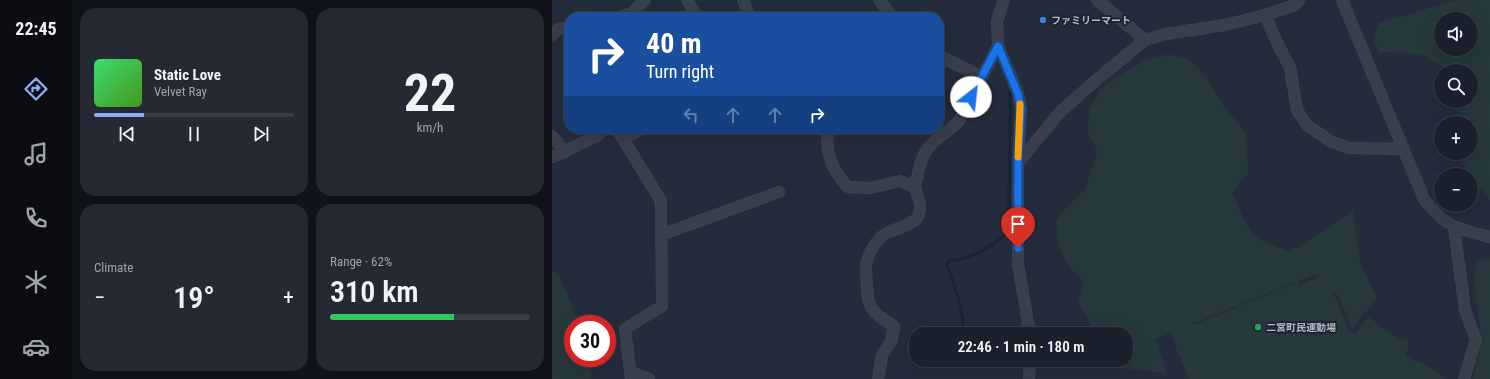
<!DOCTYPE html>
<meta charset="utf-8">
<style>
body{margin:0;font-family:"Roboto Condensed","Noto Sans JP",sans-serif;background:#242934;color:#f1f3f6;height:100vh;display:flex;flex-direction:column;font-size:15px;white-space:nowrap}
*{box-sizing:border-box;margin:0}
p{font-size:13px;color:#a0a3a9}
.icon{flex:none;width:22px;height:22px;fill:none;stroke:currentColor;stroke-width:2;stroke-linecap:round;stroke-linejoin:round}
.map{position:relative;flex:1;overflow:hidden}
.sheet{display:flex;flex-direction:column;gap:8px;padding:8px;background:#0f1218;width:480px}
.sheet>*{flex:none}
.hud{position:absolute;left:12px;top:12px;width:380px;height:122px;border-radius:16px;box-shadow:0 4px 16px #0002,0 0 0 1px #393e48;background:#1a4fa0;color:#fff;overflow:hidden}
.buttons{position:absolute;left:882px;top:12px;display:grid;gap:8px}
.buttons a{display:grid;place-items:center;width:44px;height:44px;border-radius:50%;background:#1b212c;box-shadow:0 4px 16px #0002,0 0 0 1px #393e48;font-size:20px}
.speed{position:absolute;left:12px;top:315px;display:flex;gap:8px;font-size:20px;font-weight:700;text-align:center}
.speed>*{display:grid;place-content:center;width:52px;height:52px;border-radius:50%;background:#1b212c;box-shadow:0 4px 16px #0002,0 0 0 1px #393e48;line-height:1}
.speed .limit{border:6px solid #d22;background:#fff;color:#111}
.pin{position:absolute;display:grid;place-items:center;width:34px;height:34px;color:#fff;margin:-41px -17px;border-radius:50% 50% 50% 0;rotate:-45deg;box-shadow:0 0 4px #0007}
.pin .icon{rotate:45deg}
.me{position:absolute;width:44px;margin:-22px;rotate:29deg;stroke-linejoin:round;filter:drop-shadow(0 0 3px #0008)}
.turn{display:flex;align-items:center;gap:14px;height:84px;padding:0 16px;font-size:18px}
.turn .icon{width:52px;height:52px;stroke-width:2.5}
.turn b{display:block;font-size:28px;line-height:34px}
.lanes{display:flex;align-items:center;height:38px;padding:0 16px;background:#0003;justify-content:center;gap:20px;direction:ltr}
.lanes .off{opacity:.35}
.big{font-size:30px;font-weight:600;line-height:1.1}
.sheet .card{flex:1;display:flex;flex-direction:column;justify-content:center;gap:6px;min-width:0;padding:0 14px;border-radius:16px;background:#242934}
.sheet .dial{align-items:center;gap:0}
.dial b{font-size:52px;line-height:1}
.song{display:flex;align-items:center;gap:12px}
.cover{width:48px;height:48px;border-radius:6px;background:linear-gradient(135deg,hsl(140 70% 55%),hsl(100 70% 35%))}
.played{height:4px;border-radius:2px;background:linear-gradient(90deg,#8dadf2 25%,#393e48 25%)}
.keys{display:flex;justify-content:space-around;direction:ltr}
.heat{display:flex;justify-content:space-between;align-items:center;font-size:22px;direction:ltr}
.charge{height:6px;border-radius:3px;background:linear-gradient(90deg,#34c759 62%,#393e48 0)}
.sheet .tiles{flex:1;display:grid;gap:8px;grid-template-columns:repeat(2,1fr)}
.trip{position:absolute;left:357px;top:327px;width:224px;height:40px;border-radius:16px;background:#1b212c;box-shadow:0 4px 16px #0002,0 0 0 1px #393e48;font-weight:600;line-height:40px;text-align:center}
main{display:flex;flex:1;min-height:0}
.menu{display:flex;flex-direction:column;width:72px;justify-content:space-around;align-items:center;background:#0b0d12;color:#a0a3a9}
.menu .icon{width:28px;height:28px}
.menu .current{color:#8dadf2}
.menu b{font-size:18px;color:#f1f3f6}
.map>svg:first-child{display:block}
.green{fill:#26383c;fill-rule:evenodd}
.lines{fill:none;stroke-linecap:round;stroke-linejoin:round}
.stream{stroke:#182338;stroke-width:3}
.minor-casing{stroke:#414854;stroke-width:12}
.minor{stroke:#383f4b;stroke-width:11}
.route-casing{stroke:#114b97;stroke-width:10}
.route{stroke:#1a73e8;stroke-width:7}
.slow{stroke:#f59e0b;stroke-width:7}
.shop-dot{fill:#3f7fe0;stroke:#1d2430;stroke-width:1.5}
.leisure-dot{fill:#2e9e5b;stroke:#1d2430;stroke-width:1.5}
.labels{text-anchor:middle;stroke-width:4;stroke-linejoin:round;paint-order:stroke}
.poi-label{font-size:10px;font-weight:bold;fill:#b4bac7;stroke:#1d2430;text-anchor:start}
</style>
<main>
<nav class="menu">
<b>22:45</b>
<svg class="icon current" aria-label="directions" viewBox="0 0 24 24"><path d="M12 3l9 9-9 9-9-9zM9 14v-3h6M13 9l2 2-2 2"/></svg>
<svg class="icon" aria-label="music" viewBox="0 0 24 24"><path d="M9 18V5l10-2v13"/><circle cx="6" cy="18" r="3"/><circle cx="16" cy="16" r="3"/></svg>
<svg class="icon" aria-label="phone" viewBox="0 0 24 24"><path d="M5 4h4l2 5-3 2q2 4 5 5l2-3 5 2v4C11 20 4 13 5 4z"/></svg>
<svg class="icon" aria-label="climate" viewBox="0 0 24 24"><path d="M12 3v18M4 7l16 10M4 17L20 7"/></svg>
<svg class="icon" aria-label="car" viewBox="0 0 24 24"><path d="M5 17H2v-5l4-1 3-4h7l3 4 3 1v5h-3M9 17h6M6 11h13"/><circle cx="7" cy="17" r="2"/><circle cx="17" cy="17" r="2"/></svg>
</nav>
<section class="sheet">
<div class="tiles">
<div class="card">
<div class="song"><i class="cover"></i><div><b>Static Love</b><p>Velvet Ray</p></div></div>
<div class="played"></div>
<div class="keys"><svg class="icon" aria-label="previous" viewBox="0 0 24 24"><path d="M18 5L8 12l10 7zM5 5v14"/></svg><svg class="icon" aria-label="pause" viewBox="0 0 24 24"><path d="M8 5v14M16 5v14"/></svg><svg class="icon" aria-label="next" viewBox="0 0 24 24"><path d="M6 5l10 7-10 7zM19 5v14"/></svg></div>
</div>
<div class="card dial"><b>22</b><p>km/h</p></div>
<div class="card"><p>Climate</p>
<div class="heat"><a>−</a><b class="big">19°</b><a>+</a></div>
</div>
<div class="card"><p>Range · 62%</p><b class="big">310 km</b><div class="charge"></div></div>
</div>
</section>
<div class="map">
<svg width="938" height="379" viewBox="0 0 938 379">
<rect width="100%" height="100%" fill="#242c3b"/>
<path class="green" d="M 905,0 L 938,0 L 938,201 L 929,188 L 919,195 L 919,175 L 907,157 L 907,153 L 919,153 L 919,123 L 902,123 L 910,106 L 902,101 L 919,101 L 919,71 L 898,71 L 872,56 L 843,51 L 827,53 L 821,39 L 827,23 ZM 889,19 L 919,19 L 919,49 L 889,49 Z
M 616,54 L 637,60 L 653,75 L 672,106 L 693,132 L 697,172 L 680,193 C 686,205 691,219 699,230 C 707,241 725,246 737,252 L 757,240 L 801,210 L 808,261 L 825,299 L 800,328 L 788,298 L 780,291 L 798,332 L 803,334 L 816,317 L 848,339 L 858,342 L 853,356 L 877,366 L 893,379 L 637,379 L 618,333 L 603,339 L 615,373 L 574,369 L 556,364 L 554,360 L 574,360 L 574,334 L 544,334 L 526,301 L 532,281 C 522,275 509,255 507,244 C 505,237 505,229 504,221 L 510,211 L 533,190 L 545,151 L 536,132 L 537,110 L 549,88 L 590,62 ZM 764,274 L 767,277 L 748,286 L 746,282 L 642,325 L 642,323 Z
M 938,259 L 938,379 L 921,379 L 930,342 L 924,297 L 922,278 L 925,262 Z
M 0,271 L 7,274 L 27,324 L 21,324 L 21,358 L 37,358 L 40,376 L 38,379 L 0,379 Z"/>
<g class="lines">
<path class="stream" d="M 411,334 C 413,311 402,286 395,264 L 397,261 C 414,261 448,244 457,229 C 456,184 459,138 458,92"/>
<defs>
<path id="minor" d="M 191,0 L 198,17
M 327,0 L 341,17
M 452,0 L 445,21 L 446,46 L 466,93 L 469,108 L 466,163 L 466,264 L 478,334
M 545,0 L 593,40
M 790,0 L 872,199 C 893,227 906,229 938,237
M 713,15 L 727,47 L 738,67 L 745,110 L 755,125 L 778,141 L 797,148 L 851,149
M 69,17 L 80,13 L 93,0
M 134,17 L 142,12 L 135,0
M 0,35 L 6,29 L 17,27
M 387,56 L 430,77
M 65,129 L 109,201 L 110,306 L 73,329 L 79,379
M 277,129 C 271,150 281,172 296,187 L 318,188 L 348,181 L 363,187
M 0,136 L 13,152
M 71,139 L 89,129
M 0,157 L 45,136 L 52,129
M 466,163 L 508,112 L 543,81 L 593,40 L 614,34 L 673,25 L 713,15 L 743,5 L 747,0
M 902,227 L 913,310 L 924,340 L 912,379
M 109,235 L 227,192
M 78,372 L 97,379
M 326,379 L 330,355 L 339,342 L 342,327 C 336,321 326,317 321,310 C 316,305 316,296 315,290 C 315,283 314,275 314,268 C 314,257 324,238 335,233 C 344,228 361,226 366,216 C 372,203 364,197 363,186 C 363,183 365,178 366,174 C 371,142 386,142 407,121 L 446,46
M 477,379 L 478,360"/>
</defs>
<use href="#minor" class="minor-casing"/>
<use href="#minor" class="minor"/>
</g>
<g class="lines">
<defs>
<path id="route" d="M 419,97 L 446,46 L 466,94 L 469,108 L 466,163 L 466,248"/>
</defs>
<use href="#route" class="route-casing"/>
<use href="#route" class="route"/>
<path class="slow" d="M 466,157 L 468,104"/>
</g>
<circle class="shop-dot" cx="491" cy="20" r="4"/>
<circle class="leisure-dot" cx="706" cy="327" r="4"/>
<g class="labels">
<g class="poi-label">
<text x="499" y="24">ファミリーマート</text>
<text x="714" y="331">二宮町民運動場</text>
</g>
</g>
</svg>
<div class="buttons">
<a><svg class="icon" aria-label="sound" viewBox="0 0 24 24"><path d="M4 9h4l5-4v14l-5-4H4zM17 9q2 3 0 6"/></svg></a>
<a><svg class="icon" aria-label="search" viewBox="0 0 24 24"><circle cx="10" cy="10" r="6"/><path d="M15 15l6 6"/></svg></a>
<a>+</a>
<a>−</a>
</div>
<div class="speed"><div class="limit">30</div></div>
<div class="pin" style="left:466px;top:248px;background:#d93025"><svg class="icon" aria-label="arrive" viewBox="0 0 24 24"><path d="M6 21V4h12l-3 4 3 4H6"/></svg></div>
<svg class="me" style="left:419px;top:97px" viewBox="-20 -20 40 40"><circle r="19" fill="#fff"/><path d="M0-13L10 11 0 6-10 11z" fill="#1a73e8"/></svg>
<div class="trip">22:46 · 1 min · 180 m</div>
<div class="hud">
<div class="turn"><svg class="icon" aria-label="right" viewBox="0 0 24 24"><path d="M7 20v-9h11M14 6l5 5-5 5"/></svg><div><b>40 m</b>Turn right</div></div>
<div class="lanes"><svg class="icon off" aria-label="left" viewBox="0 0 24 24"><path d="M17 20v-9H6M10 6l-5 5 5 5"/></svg><svg class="icon off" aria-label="ahead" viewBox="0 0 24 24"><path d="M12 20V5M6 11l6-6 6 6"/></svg><svg class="icon off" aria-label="ahead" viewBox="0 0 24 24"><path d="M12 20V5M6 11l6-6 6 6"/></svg><svg class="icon" aria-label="right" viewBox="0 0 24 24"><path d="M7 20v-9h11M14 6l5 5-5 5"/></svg></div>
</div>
</div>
</main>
